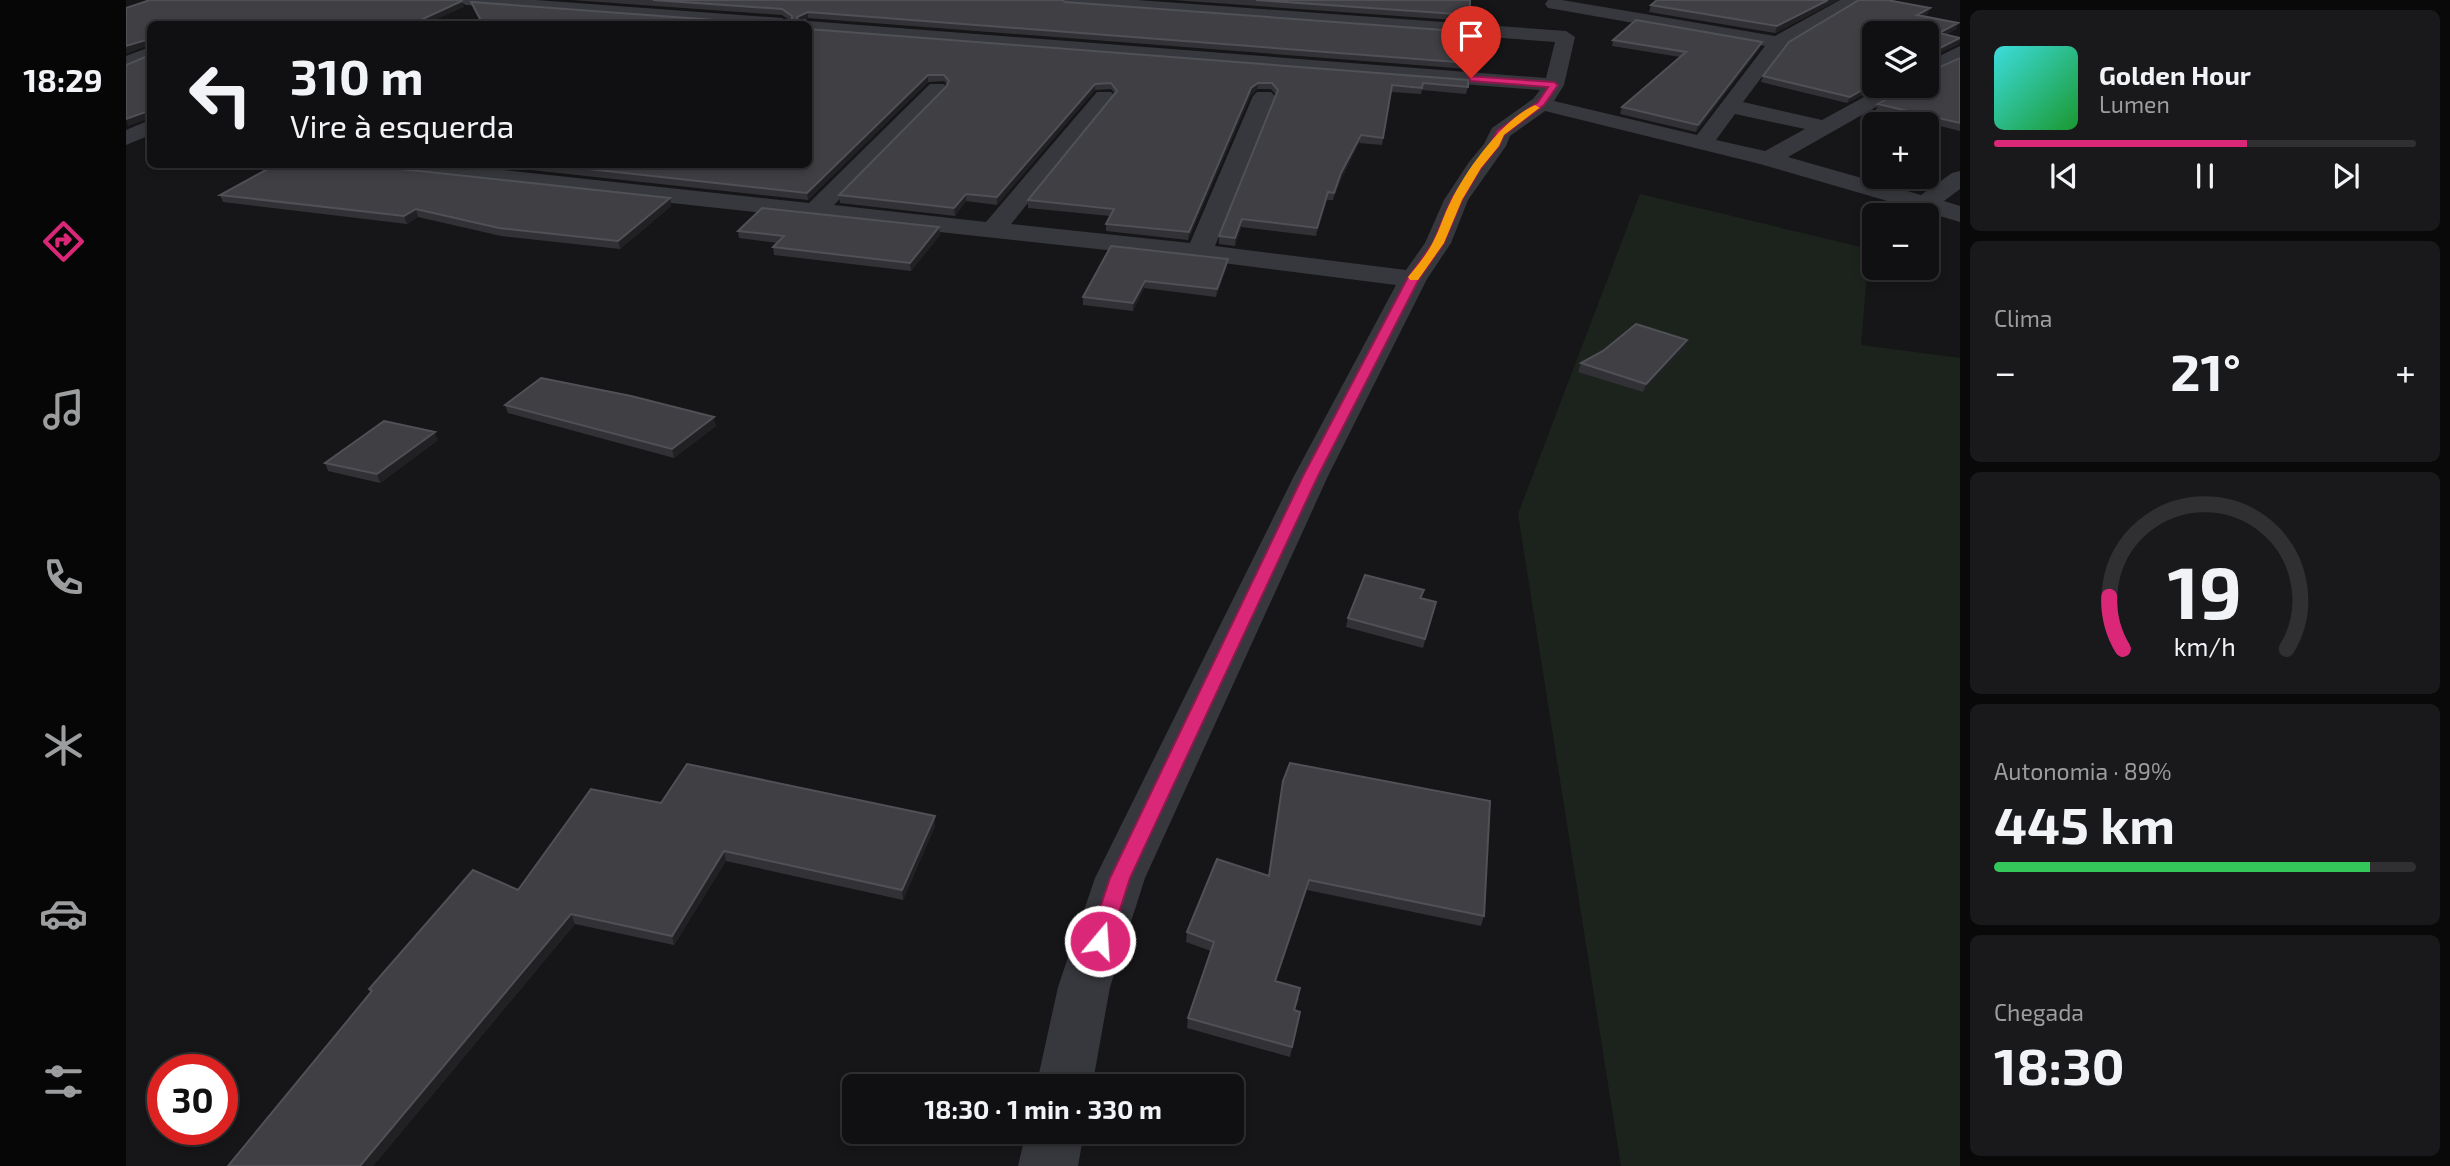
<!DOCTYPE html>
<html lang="pt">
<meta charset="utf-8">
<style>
body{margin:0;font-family:"Exo 2",sans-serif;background:#19191b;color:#f1f3f6;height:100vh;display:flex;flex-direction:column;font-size:26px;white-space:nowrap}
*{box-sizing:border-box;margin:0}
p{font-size:23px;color:#9c9d9f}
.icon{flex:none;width:38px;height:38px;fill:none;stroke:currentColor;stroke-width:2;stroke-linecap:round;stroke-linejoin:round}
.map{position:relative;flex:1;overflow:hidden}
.sheet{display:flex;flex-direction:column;gap:10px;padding:10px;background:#09090a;width:490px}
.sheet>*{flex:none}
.banner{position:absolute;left:21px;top:21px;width:665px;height:147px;border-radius:10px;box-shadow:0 4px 10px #0003,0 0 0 2px #303032;background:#101012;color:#f1f3f6;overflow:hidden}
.fabs{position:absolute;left:1736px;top:21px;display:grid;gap:14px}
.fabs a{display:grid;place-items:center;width:77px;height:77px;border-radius:10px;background:#101012;box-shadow:0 4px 10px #0003,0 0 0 2px #303032;font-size:35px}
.speed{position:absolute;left:21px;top:1054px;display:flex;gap:14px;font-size:35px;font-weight:700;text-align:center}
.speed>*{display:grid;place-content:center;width:91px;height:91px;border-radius:50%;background:#101012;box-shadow:0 4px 10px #0003,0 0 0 2px #303032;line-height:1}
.speed .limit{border:10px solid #d22;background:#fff;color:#111}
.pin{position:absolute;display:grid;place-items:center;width:60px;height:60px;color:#fff;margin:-72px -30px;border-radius:50% 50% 50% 0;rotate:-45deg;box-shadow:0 0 7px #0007}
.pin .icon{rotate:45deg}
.me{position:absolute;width:77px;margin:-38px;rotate:18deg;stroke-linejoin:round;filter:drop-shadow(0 0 5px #0008)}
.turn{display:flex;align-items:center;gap:24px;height:147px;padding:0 28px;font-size:32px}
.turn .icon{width:91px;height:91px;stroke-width:2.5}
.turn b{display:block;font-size:49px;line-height:60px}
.big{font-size:52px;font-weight:700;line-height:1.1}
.sheet .tile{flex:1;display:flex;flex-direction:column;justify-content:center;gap:10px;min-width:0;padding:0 24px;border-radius:10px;background:#19191b}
.sheet .dial{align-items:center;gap:0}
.dial svg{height:182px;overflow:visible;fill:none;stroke:#303032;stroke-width:7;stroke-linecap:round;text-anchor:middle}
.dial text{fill:#f1f3f6;stroke:none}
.song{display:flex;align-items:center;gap:21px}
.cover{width:84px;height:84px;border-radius:10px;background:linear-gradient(135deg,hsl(180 70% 55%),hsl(130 70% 35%))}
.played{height:7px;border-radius:4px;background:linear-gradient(90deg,#db2777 60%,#303032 60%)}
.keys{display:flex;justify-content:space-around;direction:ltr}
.heat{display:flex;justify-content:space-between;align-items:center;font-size:38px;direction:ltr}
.charge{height:10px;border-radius:5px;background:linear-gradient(90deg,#34c759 89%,#303032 0)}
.trip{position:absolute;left:716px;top:1074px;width:402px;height:70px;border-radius:10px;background:#101012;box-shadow:0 4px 10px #0003,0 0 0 2px #303032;font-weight:700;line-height:70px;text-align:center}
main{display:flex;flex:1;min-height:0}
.dock{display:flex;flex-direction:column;width:126px;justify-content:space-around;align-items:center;background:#060607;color:#9c9d9f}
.dock .icon{width:49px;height:49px}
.dock .current{color:#db2777}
.dock b{font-size:32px;color:#f1f3f6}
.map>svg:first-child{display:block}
.green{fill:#1c231d}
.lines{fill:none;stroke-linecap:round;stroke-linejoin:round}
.minor{fill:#37383d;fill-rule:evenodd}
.wall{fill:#323236}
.shaded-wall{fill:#212124}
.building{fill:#3f3f44;stroke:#4f5156;stroke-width:2}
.route{fill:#db2777;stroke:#8e194d;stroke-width:2}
.slow{fill:#f59e0b}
</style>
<main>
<nav class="dock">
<b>18:29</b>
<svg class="icon current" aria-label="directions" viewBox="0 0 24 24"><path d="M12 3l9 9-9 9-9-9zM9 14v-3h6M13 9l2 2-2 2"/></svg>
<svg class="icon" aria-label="music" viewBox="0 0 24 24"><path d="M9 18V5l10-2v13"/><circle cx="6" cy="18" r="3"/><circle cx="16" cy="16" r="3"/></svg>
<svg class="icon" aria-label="phone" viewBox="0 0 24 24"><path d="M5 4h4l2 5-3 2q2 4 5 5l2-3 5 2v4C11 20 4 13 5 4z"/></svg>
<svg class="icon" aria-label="climate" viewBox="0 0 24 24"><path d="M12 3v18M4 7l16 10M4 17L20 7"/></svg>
<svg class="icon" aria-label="car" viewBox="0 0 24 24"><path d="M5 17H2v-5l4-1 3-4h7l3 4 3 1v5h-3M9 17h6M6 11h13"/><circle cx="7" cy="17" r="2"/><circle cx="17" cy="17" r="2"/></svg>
<svg class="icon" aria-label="filters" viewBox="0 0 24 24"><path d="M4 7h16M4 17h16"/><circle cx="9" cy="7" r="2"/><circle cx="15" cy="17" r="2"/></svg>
</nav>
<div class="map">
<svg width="1834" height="1166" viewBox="0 0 1834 1166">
<rect width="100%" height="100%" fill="#161618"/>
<path class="green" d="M 1514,194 L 1743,249 L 1735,345 L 1834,358 L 1834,1166 L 1495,1166 L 1392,514 Z"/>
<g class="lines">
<path class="minor" d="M 331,0 L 410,0 L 656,18 L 665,24 L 590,24 L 340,5 Z
M 930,0 L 1011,0 L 1440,31 L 1449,37 L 1438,85 L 1428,101 L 1571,135 L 1639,46 L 1428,9 L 1422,8 L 1419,4 L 1422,0 L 1436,0 L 1649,36 L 1714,0 L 1736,0 L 1659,46 L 1617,102 L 1696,120 L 1758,86 L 1783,86 L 1780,90 L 1662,157 L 1795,195 L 1826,173 L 1834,171 L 1834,189 L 1818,201 L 1834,206 L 1834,222 L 1634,164 L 1419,111 L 1384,136 L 1380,146 L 1342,200 L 1325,243 L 1301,279 L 1202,476 L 1019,878 L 984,987 L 966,1087 L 910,1087 L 932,987 L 969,878 L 1168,476 L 1270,285 L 1073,260 L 250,171 L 242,169 L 239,164 L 321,164 L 683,203 L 804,84 L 818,84 L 821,88 L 818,92 L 708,205 L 860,222 L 971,92 L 985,92 L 989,96 L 885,224 L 1064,243 L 1127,96 L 1131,92 L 1145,92 L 1149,96 L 1089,246 L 1280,270 L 1299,243 L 1318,200 L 1343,162 L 1358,144 L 1366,128 L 1407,99 L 1414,90 L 682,33 L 682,24 L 674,24 L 682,21 L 1420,78 L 1429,42 L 939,5 ZM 1609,114 L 1679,129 L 1639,151 L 1590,140 Z
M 1834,46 L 1834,60 L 1801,76 L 1801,62 Z
M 24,47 L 24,60 L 0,69 L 0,56 Z
M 24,120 L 24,135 L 0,145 L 0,130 Z
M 900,1132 L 958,1132 L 952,1166 L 892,1166 Z"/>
</g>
<path class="wall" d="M 446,0 L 936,0 L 939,2 L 1343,63 L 1342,69 L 682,18 L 677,20 L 680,24 L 355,24 L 347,8 L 345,2 L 589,20 L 663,20 L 656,15 Z
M 1047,0 L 1344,0 L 1344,15 L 1343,21 Z
M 1531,0 L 1712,0 L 1649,33 L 1523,12 L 1525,5 Z
M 1802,14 L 1798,16 L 1832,23 L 1830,29 L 1819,35 L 1834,38 L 1833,44 L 1802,58 L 1803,72 L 1834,58 L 1834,131 L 1750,110 L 1752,104 L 1801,86 L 1801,33 L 1748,86 L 1753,86 L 1721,103 L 1635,82 L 1637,76 Z
M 682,29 L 1342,87 L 1340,94 L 1296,90 L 1295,94 L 1265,92 L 1256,145 L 1233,143 L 1214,181 L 1207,200 L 1201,200 L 1190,236 L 1115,227 L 1109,246 L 1093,244 L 1093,236 L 1150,95 L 1145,89 L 1131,89 L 1125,95 L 1062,240 L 980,231 L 980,224 L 984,216 L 902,208 L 902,200 L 989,94 L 985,89 L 969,90 L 871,205 L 840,201 L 829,216 L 714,203 L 713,195 L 821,85 L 818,81 L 802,82 L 682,200 L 350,164 L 682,164 Z
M 1487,40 L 1634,48 L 1570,132 L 1494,114 L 1496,107 L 1554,57 L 1486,46 Z
M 247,166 L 544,198 L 545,206 L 494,249 L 375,236 L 292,217 L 281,224 L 97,202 L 94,195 Z
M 813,227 L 814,235 L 785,271 L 648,255 L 647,247 L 651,243 L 613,238 L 612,231 Z
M 985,246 L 1101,266 L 1090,297 L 1018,288 L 1007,311 L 957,305 L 957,297 Z
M 1561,340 L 1559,348 L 1517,392 L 1452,372 L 1455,363 Z
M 379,405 L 590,426 L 548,458 L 382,413 Z
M 312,440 L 254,483 L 202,471 L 199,463 Z
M 1298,590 L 1296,598 L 1310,602 L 1297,648 L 1220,627 L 1222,618 Z
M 1157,781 L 1358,916 L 1355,926 L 1181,890 L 1150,981 L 1173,998 L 1169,1010 L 1174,1012 L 1164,1057 L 1061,1028 L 1062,1018 L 1085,951 L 1060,942 L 1061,932 L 1143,876 Z
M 535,803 L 809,816 L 809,826 L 777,900 L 600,861 L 548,945 L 449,924 L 247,1166 L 102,1166 L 244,992 L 243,989 L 392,890 Z"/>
<path class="shaded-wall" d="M 1702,0 L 1712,0 L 1649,33 L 1651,26 Z
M 336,1 L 338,7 L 300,24 L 286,24 Z
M 1804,8 L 1802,14 L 1789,21 L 1791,15 Z
M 682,12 L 682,18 L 672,23 L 671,17 Z
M 1832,23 L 1830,29 L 1810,39 L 1813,33 Z
M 1834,38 L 1833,44 L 1801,59 L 1802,54 Z
M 23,39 L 24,45 L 0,54 L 0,46 Z
M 1636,42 L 1634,48 L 1570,132 L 1572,125 Z
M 802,75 L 802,82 L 682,200 L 681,193 Z
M 1132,83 L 1131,89 L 1125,95 L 1062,240 L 1063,232 L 1125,88 Z
M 1748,83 L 1748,86 L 1753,86 L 1721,103 L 1724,97 Z
M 969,84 L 969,90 L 871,205 L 871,197 Z
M 22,111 L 24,118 L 2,126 L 0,119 Z
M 1235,135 L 1233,143 L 1214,181 L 1207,200 L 1208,193 L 1215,173 Z
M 1202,192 L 1201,200 L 1190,236 L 1191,228 Z
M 840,194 L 840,201 L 829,216 L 828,208 Z
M 544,198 L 545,206 L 494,249 L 492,241 Z
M 290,209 L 292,217 L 281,224 L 278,216 Z
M 1116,219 L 1115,227 L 1109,246 L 1109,238 Z
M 813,227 L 814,235 L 785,271 L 784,263 Z
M 1102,259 L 1101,266 L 1090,297 L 1091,289 Z
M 1019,281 L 1018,288 L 1007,311 L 1007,303 Z
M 1561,340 L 1559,348 L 1517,392 L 1520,384 Z
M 588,417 L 590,426 L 548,458 L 546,449 Z
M 309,432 L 312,440 L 254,483 L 251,474 Z
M 809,816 L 809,826 L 777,900 L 776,890 Z
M 598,851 L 600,861 L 548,945 L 546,936 Z
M 1183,880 L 1181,890 L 1147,990 L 1149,981 Z
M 445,914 L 449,924 L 247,1166 L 234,1166 Z"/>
<path class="building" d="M 24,0 L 335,0 L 336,1 L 286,24 L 24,24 L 24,122 L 22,111 L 0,119 L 0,65 L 22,56 L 23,39 L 0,46 L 0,8 Z
M 527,0 L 936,0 L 939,2 L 1344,32 L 1343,63 L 682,12 L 671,17 L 672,20 L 679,20 L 680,24 L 357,24 L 345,2 L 589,20 L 666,20 L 666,16 L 656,9 Z
M 1130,0 L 1344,0 L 1344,15 Z
M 1531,0 L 1702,0 L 1651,26 L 1525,5 Z
M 1733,0 L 1761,0 L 1804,8 L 1791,15 L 1832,23 L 1813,33 L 1834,38 L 1802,54 L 1803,72 L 1834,58 L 1834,123 L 1752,104 L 1784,86 L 1801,86 L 1801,33 L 1748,33 L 1748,83 L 1724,97 L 1637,76 L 1663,42 Z
M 1510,20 L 1636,42 L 1572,125 L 1496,107 L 1560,52 L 1487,40 Z
M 682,29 L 1342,80 L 1342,87 L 1297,83 L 1296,88 L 1266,85 L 1257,138 L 1235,135 L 1215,173 L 1208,193 L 1202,192 L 1191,228 L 1116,219 L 1109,238 L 1093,236 L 1152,90 L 1146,83 L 1132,83 L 1125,88 L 1063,232 L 980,224 L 988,209 L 902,200 L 991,91 L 985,83 L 969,84 L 871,197 L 840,194 L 828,208 L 713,195 L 820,87 L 823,81 L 818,75 L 802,75 L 681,193 L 417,164 L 682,164 Z
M 151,164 L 242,164 L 247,166 L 544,198 L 492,241 L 373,228 L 290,209 L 278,216 L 94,195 Z
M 636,208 L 813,227 L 784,263 L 647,247 L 658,236 L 612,231 Z
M 985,246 L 1102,259 L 1091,289 L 1019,281 L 1007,303 L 957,297 Z
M 1510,324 L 1561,340 L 1520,384 L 1455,363 L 1477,351 Z
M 415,378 L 505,396 L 588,417 L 546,449 L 379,405 Z
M 258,421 L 309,432 L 251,474 L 199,463 Z
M 1239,575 L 1298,590 L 1294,598 L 1310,602 L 1299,639 L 1222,618 Z
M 1164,763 L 1364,801 L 1358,916 L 1183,880 L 1149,981 L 1174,988 L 1168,1010 L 1174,1012 L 1166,1047 L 1062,1018 L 1088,942 L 1061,932 L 1091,859 L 1143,876 L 1157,781 Z
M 561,764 L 809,816 L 776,890 L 598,851 L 546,936 L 445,914 L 234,1166 L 102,1166 L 246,991 L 243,989 L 347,870 L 392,890 L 465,789 L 535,803 Z"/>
<path class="route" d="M 1342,76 L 1428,82 L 1432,85 L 1418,105 L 1378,135 L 1373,146 L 1355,168 L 1336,200 L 1318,243 L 1293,279 L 1192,476 L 1004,878 L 984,941 L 981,947 L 974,950 L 966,947 L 963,941 L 984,878 L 1177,476 L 1281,279 L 1307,243 L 1325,200 L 1348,165 L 1364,145 L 1371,131 L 1412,102 L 1422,87 L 1345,81 Z"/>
<path class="slow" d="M 1409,105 L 1414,108 L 1412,109 L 1378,135 L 1373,146 L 1355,168 L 1336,200 L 1318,243 L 1292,280 L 1284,280 L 1282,277 C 1291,266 1301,254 1307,242 C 1314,229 1318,214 1325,201 C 1340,170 1377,119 1409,105 Z"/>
</svg>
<div class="fabs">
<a><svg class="icon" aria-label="layers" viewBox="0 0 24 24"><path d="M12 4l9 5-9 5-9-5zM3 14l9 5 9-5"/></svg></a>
<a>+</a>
<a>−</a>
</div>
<div class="speed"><div class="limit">30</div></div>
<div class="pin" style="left:1345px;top:78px;background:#d93025"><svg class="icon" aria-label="arrive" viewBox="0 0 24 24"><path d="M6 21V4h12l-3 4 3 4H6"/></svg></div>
<svg class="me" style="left:974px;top:941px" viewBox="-20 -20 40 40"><circle r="17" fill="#db2777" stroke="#fff" stroke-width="3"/><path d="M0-11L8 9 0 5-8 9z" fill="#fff"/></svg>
<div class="trip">18:30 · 1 min · 330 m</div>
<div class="banner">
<div class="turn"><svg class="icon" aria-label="left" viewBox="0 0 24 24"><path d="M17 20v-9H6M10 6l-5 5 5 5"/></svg><div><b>310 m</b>Vire à esquerda</div></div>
</div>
</div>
<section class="sheet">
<div class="tile">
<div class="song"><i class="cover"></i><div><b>Golden Hour</b><p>Lumen</p></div></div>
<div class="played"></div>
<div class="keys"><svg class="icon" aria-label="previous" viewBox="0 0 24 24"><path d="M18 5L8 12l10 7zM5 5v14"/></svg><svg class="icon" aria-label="pause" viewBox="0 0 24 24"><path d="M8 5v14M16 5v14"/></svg><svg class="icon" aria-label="next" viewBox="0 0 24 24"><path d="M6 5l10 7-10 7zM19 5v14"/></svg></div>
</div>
<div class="tile"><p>Clima</p>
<div class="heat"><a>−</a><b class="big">21°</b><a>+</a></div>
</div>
<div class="tile dial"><svg viewBox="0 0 100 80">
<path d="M14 69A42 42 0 1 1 86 69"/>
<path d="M14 69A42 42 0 0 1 8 46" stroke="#db2777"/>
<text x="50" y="56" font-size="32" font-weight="700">19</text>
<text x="50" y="72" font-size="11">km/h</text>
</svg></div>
<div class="tile"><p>Autonomia · 89%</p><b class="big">445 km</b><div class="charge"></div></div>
<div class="tile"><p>Chegada</p><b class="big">18:30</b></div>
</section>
</main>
